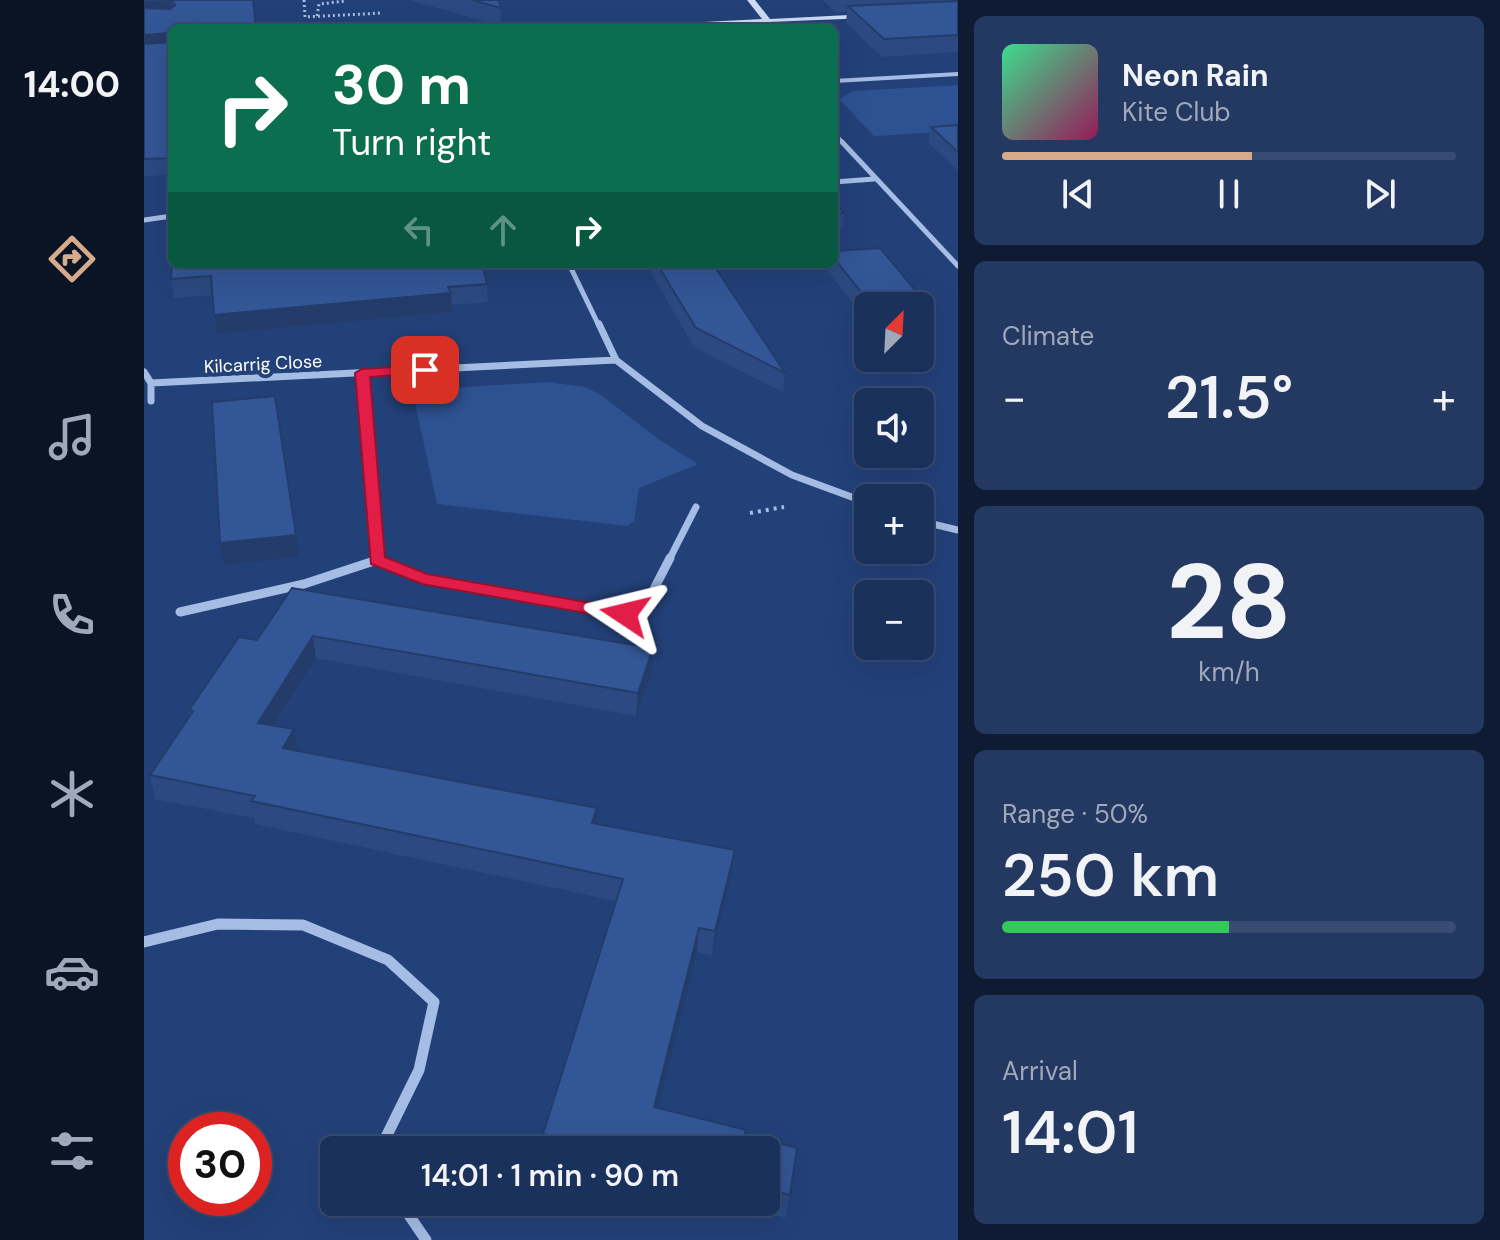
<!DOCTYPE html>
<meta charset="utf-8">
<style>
body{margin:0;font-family:"DM Sans",sans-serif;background:#233961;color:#f1f3f6;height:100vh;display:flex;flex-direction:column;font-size:30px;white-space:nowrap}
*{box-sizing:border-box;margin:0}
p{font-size:26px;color:#9fa9bb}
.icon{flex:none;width:44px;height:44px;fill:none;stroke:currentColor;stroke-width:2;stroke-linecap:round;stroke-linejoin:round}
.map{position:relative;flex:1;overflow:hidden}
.panel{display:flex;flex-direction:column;gap:16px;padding:16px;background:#0e1b32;width:542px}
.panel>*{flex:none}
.banner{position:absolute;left:24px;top:24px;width:670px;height:244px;border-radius:12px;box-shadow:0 8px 32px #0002,0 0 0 2px #384c71;background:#0b6e4f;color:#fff;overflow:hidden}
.needle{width:52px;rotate:24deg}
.tools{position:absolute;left:710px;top:292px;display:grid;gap:16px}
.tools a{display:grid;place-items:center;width:80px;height:80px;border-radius:12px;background:#1a315b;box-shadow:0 8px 32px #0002,0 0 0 2px #384c71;font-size:40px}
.speed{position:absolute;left:24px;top:1112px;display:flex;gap:16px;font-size:40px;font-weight:700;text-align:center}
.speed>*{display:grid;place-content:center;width:104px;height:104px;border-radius:50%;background:#1a315b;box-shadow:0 8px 32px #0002,0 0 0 2px #384c71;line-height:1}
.speed .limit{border:12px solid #d22;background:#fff;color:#111}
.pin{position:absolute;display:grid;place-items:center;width:68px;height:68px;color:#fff;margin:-34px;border-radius:16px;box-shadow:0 4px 12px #0006}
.me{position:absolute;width:88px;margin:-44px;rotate:280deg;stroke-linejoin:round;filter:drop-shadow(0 0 6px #0008)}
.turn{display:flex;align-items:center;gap:28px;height:168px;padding:0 32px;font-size:36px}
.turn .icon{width:104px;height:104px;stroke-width:2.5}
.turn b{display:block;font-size:56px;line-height:68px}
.lanes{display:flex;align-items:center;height:76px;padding:0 32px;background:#0003;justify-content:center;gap:40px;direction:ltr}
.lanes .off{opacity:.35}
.big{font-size:60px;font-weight:600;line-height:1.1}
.panel .widget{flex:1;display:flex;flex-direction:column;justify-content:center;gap:12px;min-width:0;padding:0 28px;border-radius:12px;background:#233961}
.panel .dial{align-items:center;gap:0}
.dial b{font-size:104px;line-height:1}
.song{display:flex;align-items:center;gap:24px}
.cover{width:96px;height:96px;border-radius:12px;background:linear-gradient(135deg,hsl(150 70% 55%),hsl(330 70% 35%))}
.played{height:8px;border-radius:4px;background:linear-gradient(90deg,#d6ab8b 55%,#384c71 55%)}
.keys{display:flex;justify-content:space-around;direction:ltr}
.heat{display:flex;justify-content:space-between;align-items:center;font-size:44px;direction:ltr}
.charge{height:12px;border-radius:6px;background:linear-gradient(90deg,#34c759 50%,#384c71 0)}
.trip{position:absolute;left:176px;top:1136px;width:460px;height:80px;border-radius:12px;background:#1a315b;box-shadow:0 8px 32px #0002,0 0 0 2px #384c71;font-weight:600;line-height:80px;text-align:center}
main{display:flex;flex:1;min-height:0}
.dock{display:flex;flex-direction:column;width:144px;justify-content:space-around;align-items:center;background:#0a1424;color:#9fa9bb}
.dock .icon{width:56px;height:56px}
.dock .selected{color:#d6ab8b}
.dock b{font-size:36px;color:#f1f3f6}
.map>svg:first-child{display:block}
.green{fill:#2e5191}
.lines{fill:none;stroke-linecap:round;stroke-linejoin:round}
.path-far1{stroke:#a5bce4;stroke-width:3;stroke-dasharray:2 3;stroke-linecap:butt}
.path{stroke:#a5bce4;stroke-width:4;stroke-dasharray:3 5;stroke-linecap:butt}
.street-far4{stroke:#a5bce4;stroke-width:4}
.street-far3{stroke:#a5bce4;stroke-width:5}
.street-far2{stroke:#a5bce4;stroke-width:7}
.street-far1{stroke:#a5bce4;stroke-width:9}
.street{stroke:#a5bce4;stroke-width:11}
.secondary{fill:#cedbf4;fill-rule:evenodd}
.wall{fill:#2c4a81}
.shaded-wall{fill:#243c69}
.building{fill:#335696;stroke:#243c69;stroke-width:2}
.route{fill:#e11d48;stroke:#92132f;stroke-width:2}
.labels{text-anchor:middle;stroke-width:8;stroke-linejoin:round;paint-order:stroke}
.far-street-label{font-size:18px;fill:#fff;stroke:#234179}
</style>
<main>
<nav class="dock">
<b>14:00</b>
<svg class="icon selected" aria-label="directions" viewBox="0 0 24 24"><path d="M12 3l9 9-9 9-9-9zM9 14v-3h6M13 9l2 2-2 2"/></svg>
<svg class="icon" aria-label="music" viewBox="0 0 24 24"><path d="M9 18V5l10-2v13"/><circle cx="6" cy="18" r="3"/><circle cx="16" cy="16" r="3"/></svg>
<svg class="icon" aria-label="phone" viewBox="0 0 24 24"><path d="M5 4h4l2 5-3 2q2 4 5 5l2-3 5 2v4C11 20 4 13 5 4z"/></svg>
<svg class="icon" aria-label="climate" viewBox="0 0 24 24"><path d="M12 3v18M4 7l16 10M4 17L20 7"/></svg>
<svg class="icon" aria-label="car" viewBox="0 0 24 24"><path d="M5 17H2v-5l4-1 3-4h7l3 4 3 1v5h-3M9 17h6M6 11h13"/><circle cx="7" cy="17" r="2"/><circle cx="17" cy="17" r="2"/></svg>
<svg class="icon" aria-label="filters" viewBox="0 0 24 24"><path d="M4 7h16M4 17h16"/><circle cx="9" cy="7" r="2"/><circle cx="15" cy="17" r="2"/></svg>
</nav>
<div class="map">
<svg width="814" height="1240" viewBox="0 0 814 1240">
<rect width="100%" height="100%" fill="#234179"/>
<path class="green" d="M 814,85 L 814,131 L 730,136 L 695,99 L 709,91 Z
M 404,382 L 441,387 L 457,395 L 517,441 L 554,464 L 495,488 L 490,521 L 483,526 L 293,504 L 271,403 L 273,398 L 290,389 Z"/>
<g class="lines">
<path class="path-far1" d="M 160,0 L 161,17 L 238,13
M 173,16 L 175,4 L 202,1"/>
<path class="path" d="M 606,513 L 640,507"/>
<path class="street-far4" d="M 690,81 L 814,74
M 690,133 L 700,144"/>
<path class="street-far3" d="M 698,142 L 814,266
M 690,182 L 730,179
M 0,220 L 28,216
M 425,264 L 455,326"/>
<path class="street-far2" d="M 455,324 L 472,360 L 558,426 L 648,475 L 724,503
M 0,372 L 7,383 L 7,401
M 218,373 L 233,560
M 7,383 L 472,360
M 776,521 L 814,530
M 525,560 L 552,507"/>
<path class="street-far1" d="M 233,558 L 278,579 L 481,614 L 509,591 L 526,558
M 36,612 L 160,584 L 233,560"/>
<path class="street" d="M 0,942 L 74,924 L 159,925 L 244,960 L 290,1002 L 275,1070 L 242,1137 L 243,1150
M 256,1202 L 282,1240"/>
<path class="secondary" d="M 603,0 L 611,0 L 626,19 L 725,14 L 729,16 L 725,18 L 479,28 L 483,26 L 618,19 Z"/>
</g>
<path class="wall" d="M 0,0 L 109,0 L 28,28 L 28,175 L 0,176 Z
M 265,0 L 355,0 L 357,8 L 357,26 Z
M 679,0 L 814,0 L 814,52 L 738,57 L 702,23 L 703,12 L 692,13 Z
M 814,125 L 814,171 L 784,142 L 787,127 Z
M 690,201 L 700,213 L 698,230 L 690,231 Z
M 690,251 L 781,302 L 778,321 L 776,321 L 776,306 L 724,306 L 724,323 L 683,270 L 684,264 L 690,264 Z
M 28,264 L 343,284 L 344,302 L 308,305 L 308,312 L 73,334 L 68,295 L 30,298 L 27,279 Z
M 502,264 L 569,264 L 641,373 L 639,392 L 550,347 Z
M 148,588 L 509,648 L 508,670 L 492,716 L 172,658 L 131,726 L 150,729 L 153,750 L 453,808 L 452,824 L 591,850 L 588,873 L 568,955 L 553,952 L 514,1108 L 602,1130 L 601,1134 L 653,1148 L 642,1218 L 577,1202 L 622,1202 L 622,1150 L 399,1150 L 399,1134 L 472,901 L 111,824 L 110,818 L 11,799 L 6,775 L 46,716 L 45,710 L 95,637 L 113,640 Z"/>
<path class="shaded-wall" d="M 27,0 L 29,13 L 0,15 L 0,1 Z
M 26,33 L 28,47 L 0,49 L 0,35 Z
M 307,293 L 308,312 L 73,334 L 70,315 Z
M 152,535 L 155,557 L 80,565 L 76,543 Z
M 169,636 L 172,658 L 118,746 L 114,723 Z
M 509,648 L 508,670 L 492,716 L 494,693 Z
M 150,729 L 154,752 L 139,748 Z
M 453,808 L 452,831 L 448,823 Z
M 591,850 L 588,873 L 568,955 L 571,931 Z
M 555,928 L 553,952 L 509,1130 L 510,1107 Z"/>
<path class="building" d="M 27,0 L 109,0 L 112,28 L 28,28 L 28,158 L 0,159 L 0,44 L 28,42 L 26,33 L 0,35 L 0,8 L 26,9 L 31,5 Z
M 328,0 L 355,0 L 357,8 Z
M 814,1 L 814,35 L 740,39 L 704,6 Z
M 814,125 L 814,152 L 787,127 Z
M 690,201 L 700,213 L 690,214 Z
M 736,248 L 781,302 L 728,306 L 690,258 L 690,251 Z
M 28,264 L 338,264 L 343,284 L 304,287 L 307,293 L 70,315 L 67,276 L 27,279 Z
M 513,264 L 569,264 L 641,373 L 552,328 Z
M 131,396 L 152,535 L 76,543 L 68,402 Z
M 148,588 L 509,648 L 494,693 L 169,636 L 114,723 L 150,729 L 139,748 L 453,808 L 448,823 L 591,850 L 571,931 L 555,928 L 510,1107 L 602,1130 L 601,1134 L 653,1148 L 646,1195 L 622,1189 L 622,1150 L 465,1150 L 399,1134 L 479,879 L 107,801 L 111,796 L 6,775 L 49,711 L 45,710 L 95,637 L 113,640 Z"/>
<path class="route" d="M 281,365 L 286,367 L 286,373 L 226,377 L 241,557 L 283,574 L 481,609 L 488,610 L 490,614 L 488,618 L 481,620 L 278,584 L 227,564 L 211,373 L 218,369 Z"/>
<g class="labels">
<g class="far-street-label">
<text transform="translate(119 364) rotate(-3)" y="6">Kilcarrig Close</text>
</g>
</g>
</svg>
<div class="tools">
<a><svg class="needle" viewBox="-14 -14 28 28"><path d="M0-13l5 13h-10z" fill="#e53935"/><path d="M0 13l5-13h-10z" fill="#9fa9bb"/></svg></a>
<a><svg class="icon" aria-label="sound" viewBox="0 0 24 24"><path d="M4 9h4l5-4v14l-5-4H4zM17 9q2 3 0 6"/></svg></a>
<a>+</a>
<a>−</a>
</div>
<div class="speed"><div class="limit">30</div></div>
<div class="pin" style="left:281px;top:370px;background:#d93025"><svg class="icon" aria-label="arrive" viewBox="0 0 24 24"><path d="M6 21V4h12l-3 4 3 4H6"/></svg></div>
<svg class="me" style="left:481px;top:614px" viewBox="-20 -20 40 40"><path d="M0-17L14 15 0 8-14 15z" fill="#e11d48" stroke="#fff" stroke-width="4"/></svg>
<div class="trip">14:01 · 1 min · 90 m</div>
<div class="banner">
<div class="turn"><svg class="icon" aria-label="right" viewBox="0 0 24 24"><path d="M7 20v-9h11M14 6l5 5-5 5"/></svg><div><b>30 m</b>Turn right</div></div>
<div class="lanes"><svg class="icon off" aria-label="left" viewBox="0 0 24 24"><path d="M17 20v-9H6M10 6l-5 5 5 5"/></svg><svg class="icon off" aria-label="ahead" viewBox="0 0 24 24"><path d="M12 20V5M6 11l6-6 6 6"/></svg><svg class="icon" aria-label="right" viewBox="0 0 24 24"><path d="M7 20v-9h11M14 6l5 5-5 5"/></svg></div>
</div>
</div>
<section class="panel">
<div class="widget">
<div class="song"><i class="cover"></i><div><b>Neon Rain</b><p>Kite Club</p></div></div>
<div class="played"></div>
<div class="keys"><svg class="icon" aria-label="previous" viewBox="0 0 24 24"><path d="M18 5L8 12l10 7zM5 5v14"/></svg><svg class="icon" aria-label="pause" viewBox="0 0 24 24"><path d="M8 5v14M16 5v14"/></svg><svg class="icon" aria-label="next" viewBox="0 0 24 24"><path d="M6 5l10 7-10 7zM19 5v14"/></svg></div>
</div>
<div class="widget"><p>Climate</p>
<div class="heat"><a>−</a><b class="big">21.5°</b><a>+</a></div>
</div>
<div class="widget dial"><b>28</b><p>km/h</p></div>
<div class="widget"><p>Range · 50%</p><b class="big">250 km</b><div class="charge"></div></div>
<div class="widget"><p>Arrival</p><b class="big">14:01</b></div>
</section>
</main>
